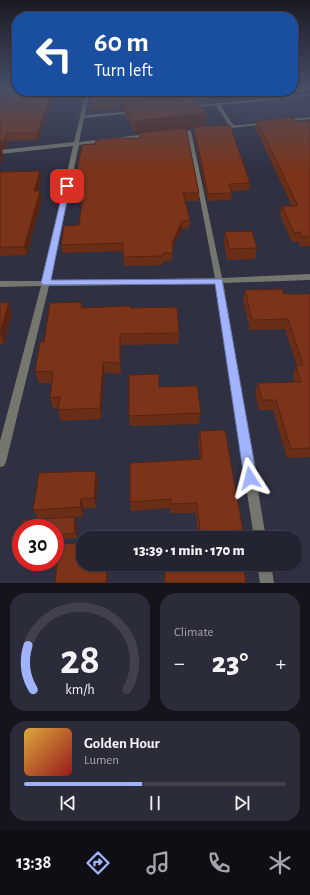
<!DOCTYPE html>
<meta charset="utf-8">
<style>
body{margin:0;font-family:"Alegreya Sans",sans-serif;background:#2b2c3a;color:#f1f3f6;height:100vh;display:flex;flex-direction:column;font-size:15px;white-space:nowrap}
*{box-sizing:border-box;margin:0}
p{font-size:13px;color:#a3a4ac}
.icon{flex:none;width:22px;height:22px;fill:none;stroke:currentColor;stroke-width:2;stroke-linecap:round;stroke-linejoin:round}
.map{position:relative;height:583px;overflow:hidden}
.panel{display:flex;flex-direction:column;gap:10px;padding:10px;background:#13141c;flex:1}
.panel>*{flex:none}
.hud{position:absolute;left:12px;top:12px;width:286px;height:84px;border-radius:16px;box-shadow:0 1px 3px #0004,0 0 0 1px #40414d;background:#1a4fa0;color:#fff;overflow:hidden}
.speed{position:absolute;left:12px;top:519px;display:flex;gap:8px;font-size:20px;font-weight:700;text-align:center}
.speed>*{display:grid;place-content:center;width:52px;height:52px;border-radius:50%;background:#232432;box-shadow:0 1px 3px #0004,0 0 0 1px #40414d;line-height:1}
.speed .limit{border:6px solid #d22;background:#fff;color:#111}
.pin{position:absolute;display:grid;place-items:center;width:34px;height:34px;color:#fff;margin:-17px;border-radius:8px;box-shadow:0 2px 6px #0006}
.me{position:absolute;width:44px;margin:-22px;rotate:351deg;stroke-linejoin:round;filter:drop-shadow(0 0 3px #0008)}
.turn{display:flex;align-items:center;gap:14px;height:84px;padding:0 16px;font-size:18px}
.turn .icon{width:52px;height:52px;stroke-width:2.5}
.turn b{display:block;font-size:28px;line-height:34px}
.big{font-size:30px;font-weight:800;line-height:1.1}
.panel .card{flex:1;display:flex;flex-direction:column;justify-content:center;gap:6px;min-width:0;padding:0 14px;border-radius:16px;background:#2b2c3a}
.panel .dial{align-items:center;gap:0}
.dial svg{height:104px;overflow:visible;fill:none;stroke:#40414d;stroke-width:7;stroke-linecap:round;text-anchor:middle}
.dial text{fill:#f1f3f6;stroke:none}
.song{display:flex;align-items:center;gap:12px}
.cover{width:48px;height:48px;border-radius:6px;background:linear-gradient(135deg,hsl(40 70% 55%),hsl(0 70% 35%))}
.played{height:4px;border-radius:2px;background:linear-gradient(90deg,#a1b3fd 45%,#40414d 45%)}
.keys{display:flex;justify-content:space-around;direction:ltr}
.heat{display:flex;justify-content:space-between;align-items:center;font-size:22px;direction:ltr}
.panel .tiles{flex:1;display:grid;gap:10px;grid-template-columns:1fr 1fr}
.card:last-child{grid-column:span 2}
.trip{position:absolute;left:76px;top:531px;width:226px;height:40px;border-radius:16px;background:#232432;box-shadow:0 1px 3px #0004,0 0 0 1px #40414d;font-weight:800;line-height:40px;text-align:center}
.menu{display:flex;height:64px;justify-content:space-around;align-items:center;background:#0e0e14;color:#a3a4ac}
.menu .icon{width:28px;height:28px}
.menu .active{color:#a1b3fd}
.menu b{font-size:18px;color:#f1f3f6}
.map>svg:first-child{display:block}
.built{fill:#36374f}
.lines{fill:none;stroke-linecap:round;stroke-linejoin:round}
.service{fill:#75766d;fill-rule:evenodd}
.minor{fill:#75766d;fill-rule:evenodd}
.wall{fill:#6a2d16}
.shaded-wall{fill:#562412}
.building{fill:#7b341a;stroke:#562412}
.route{fill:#a1b3fd;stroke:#6974a4}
</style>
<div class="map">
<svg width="310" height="583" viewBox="0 0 310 583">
<rect width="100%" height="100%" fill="#2f3042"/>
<path class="built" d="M 302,97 L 310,108 L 310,116 L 245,123 L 229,104 Z"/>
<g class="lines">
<path class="service" d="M 215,103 L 219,103 L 234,126 L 234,127 L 230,127 L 215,104 Z"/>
<path class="minor" d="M 86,91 L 90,91 L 85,115 L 135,111 L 137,112 L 135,113 L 84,118 L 79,142 L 148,134 L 151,136 L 148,138 L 79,145 L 50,281 L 215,278 L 187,131 L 189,130 L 191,131 L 222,278 L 310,274 L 310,280 L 223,283 L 266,538 L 254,538 L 215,284 L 49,286 L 6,462 L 4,466 L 0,467 L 0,441 L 41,286 L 0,287 L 0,281 L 43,281 L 73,146 L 0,154 L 0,150 L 74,142 Z
M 310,94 L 310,96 L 190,108 L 188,107 L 190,106 Z
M 310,117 L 310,119 L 283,122 L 281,121 L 283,120 Z
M 268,122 L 270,122 L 270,124 L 221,129 L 219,128 L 221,127 Z
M 257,564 L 271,564 L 274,583 L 260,583 Z"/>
</g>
<path class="wall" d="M 0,89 L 56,91 L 38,140 L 8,141 L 6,148 L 2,149 L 3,155 L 0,165 Z
M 92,91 L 208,93 L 208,98 L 193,98 L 205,126 L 250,183 L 249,190 L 231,191 L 232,193 L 231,200 L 208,201 L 194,133 L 194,128 L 186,129 L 199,193 L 199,201 L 185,201 L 190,220 L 189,228 L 182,229 L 172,249 L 172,261 L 163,261 L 163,265 L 124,266 L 123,251 L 63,253 L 61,245 L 79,225 L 83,196 L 75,196 L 74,188 L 95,144 L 106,140 L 139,138 L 139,134 L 136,134 L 125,115 L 125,110 L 91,110 L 90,104 Z
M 257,121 L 310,121 L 310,246 L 300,246 L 298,241 L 292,242 L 280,215 L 282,206 L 292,206 L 256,129 Z
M 0,172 L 41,179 L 38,191 L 42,199 L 27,255 L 0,256 Z
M 225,232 L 257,248 L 255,259 L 227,260 L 224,243 Z
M 245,290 L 284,294 L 310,294 L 310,457 L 287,458 L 273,410 L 259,410 L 255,393 L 258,383 L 294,382 L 293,376 L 296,366 L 297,366 L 285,329 L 250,330 L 243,300 Z
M 82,302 L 83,308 L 130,308 L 179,333 L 178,344 L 121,345 L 121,374 L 104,373 L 101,419 L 61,421 L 58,410 L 58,408 L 53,409 L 50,398 L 52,383 L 39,383 L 35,372 L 44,342 Z
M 0,303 L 12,314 L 4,344 L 0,344 Z
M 159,387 L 201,413 L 199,424 L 130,426 L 129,416 Z
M 200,431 L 243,530 L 240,538 L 198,538 L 196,513 L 170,513 L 170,508 L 131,511 L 130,502 L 200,459 L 198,442 Z
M 96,471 L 98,481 L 96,508 L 84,508 L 83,517 L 74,517 L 76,522 L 77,538 L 55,540 L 55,528 L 38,519 L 33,510 Z
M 164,564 L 246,583 L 164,583 Z"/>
<path class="shaded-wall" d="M 53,91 L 56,91 L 38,140 L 37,133 Z
M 118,104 L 125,104 L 125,110 L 119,110 Z
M 206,113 L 205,127 L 139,134 L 139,133 L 139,134 L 136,134 L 135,121 Z
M 7,133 L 8,141 L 6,148 L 2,149 L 3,155 L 0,165 L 0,141 Z
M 40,171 L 41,179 L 36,199 L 34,191 Z
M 40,191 L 42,199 L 27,255 L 24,247 Z
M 182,221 L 182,229 L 171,251 L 172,243 Z
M 9,302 L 12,314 L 4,344 L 0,333 Z
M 120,334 L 121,345 L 121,374 L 120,363 Z
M 103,362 L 104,373 L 101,419 L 100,408 Z
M 96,471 L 98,481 L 96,508 L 94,498 Z
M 81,499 L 84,508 L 83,517 L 80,507 Z
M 74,517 L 76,522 L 77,538 L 75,533 Z
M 107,564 L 109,564 L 108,583 L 106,583 Z"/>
<path class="building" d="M 0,89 L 17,89 L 17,91 L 53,91 L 37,133 L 7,133 L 4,140 L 0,141 Z
M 92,91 L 208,91 L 208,93 L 182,93 L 186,97 L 125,102 L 125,104 L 90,104 Z
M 191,96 L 206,113 L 135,121 L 125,102 Z
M 291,117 L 295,121 L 310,121 L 310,237 L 302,237 L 300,232 L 294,233 L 282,206 L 298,206 L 257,121 Z
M 230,125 L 250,183 L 229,184 L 232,193 L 208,194 L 194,127 Z
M 186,128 L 199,193 L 183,193 L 190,220 L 182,221 L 172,243 L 173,253 L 163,253 L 163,256 L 123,257 L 123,243 L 61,245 L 64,226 L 79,225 L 84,188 L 74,188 L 82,145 L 95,144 L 96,140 L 106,140 L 106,138 L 141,138 L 139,133 Z
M 40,171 L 34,191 L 40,191 L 24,247 L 0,247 L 0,172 Z
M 252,231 L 257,248 L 229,249 L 225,232 Z
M 282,289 L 284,294 L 310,294 L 310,448 L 291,449 L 276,400 L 262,400 L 258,383 L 301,382 L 296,366 L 303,365 L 288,319 L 252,320 L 245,290 Z
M 9,302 L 0,333 L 0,303 Z
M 82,302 L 81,308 L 130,306 L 130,308 L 177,307 L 179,333 L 120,334 L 120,363 L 103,362 L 100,408 L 58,410 L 60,397 L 50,398 L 53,371 L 35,372 L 40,342 L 44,342 L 50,303 Z
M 159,374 L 159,387 L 197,386 L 201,413 L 129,416 L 129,375 Z
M 225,430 L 243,530 L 237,530 L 238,538 L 201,538 L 197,503 L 171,504 L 170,499 L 130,502 L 130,463 L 202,459 L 200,431 Z
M 96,471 L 94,498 L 81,499 L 80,507 L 33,510 L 39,473 Z
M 74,517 L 75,533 L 55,535 L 55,528 L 22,528 L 23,520 Z
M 83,543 L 83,564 L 107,564 L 106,583 L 55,583 L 59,544 Z
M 164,564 L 243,564 L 246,583 L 165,583 Z"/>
<linearGradient id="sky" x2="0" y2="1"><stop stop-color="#1a1a24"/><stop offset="0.52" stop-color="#474e65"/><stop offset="1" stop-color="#474e65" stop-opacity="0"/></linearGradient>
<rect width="310" height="171" fill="url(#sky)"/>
<path class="route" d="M 67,184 L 70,186 L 51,280 L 222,279 L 257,478 L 255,482 L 250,484 L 246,482 L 244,478 L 215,284 L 43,285 L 41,283 L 64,186 Z"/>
</svg>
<div class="speed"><div class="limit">30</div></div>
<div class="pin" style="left:67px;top:186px;background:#d93025"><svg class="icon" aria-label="arrive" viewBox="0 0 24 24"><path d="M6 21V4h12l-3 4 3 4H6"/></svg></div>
<svg class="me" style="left:250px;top:478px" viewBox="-20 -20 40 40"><path d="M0-17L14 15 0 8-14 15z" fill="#a1b3fd" stroke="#fff" stroke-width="4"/></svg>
<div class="trip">13:39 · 1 min · 170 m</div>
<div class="hud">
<div class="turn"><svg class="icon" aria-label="left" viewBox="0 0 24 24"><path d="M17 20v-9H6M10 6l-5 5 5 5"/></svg><div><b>60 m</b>Turn left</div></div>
</div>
</div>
<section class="panel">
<div class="tiles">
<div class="card dial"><svg viewBox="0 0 100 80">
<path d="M14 69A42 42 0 1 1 86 69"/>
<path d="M14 69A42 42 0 0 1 10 35" stroke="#a1b3fd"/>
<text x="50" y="56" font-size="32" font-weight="700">28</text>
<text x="50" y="72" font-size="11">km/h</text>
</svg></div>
<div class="card"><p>Climate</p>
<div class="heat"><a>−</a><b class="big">23°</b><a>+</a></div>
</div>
<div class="card">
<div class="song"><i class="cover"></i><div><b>Golden Hour</b><p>Lumen</p></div></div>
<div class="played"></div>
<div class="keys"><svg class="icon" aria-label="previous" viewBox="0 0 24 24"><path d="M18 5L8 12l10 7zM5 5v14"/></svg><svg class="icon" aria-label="pause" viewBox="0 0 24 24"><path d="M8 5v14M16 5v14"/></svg><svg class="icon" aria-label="next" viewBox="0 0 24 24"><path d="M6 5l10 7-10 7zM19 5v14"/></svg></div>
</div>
</div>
</section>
<nav class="menu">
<b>13:38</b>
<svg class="icon active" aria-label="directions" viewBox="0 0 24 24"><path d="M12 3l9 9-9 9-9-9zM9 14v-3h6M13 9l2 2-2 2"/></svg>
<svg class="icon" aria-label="music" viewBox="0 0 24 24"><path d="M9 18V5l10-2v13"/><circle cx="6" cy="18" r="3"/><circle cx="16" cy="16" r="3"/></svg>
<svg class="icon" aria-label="phone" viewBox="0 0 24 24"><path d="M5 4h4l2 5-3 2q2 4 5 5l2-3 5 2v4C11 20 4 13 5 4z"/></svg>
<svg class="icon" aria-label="climate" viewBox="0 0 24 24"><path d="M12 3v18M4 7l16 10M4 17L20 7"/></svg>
</nav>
